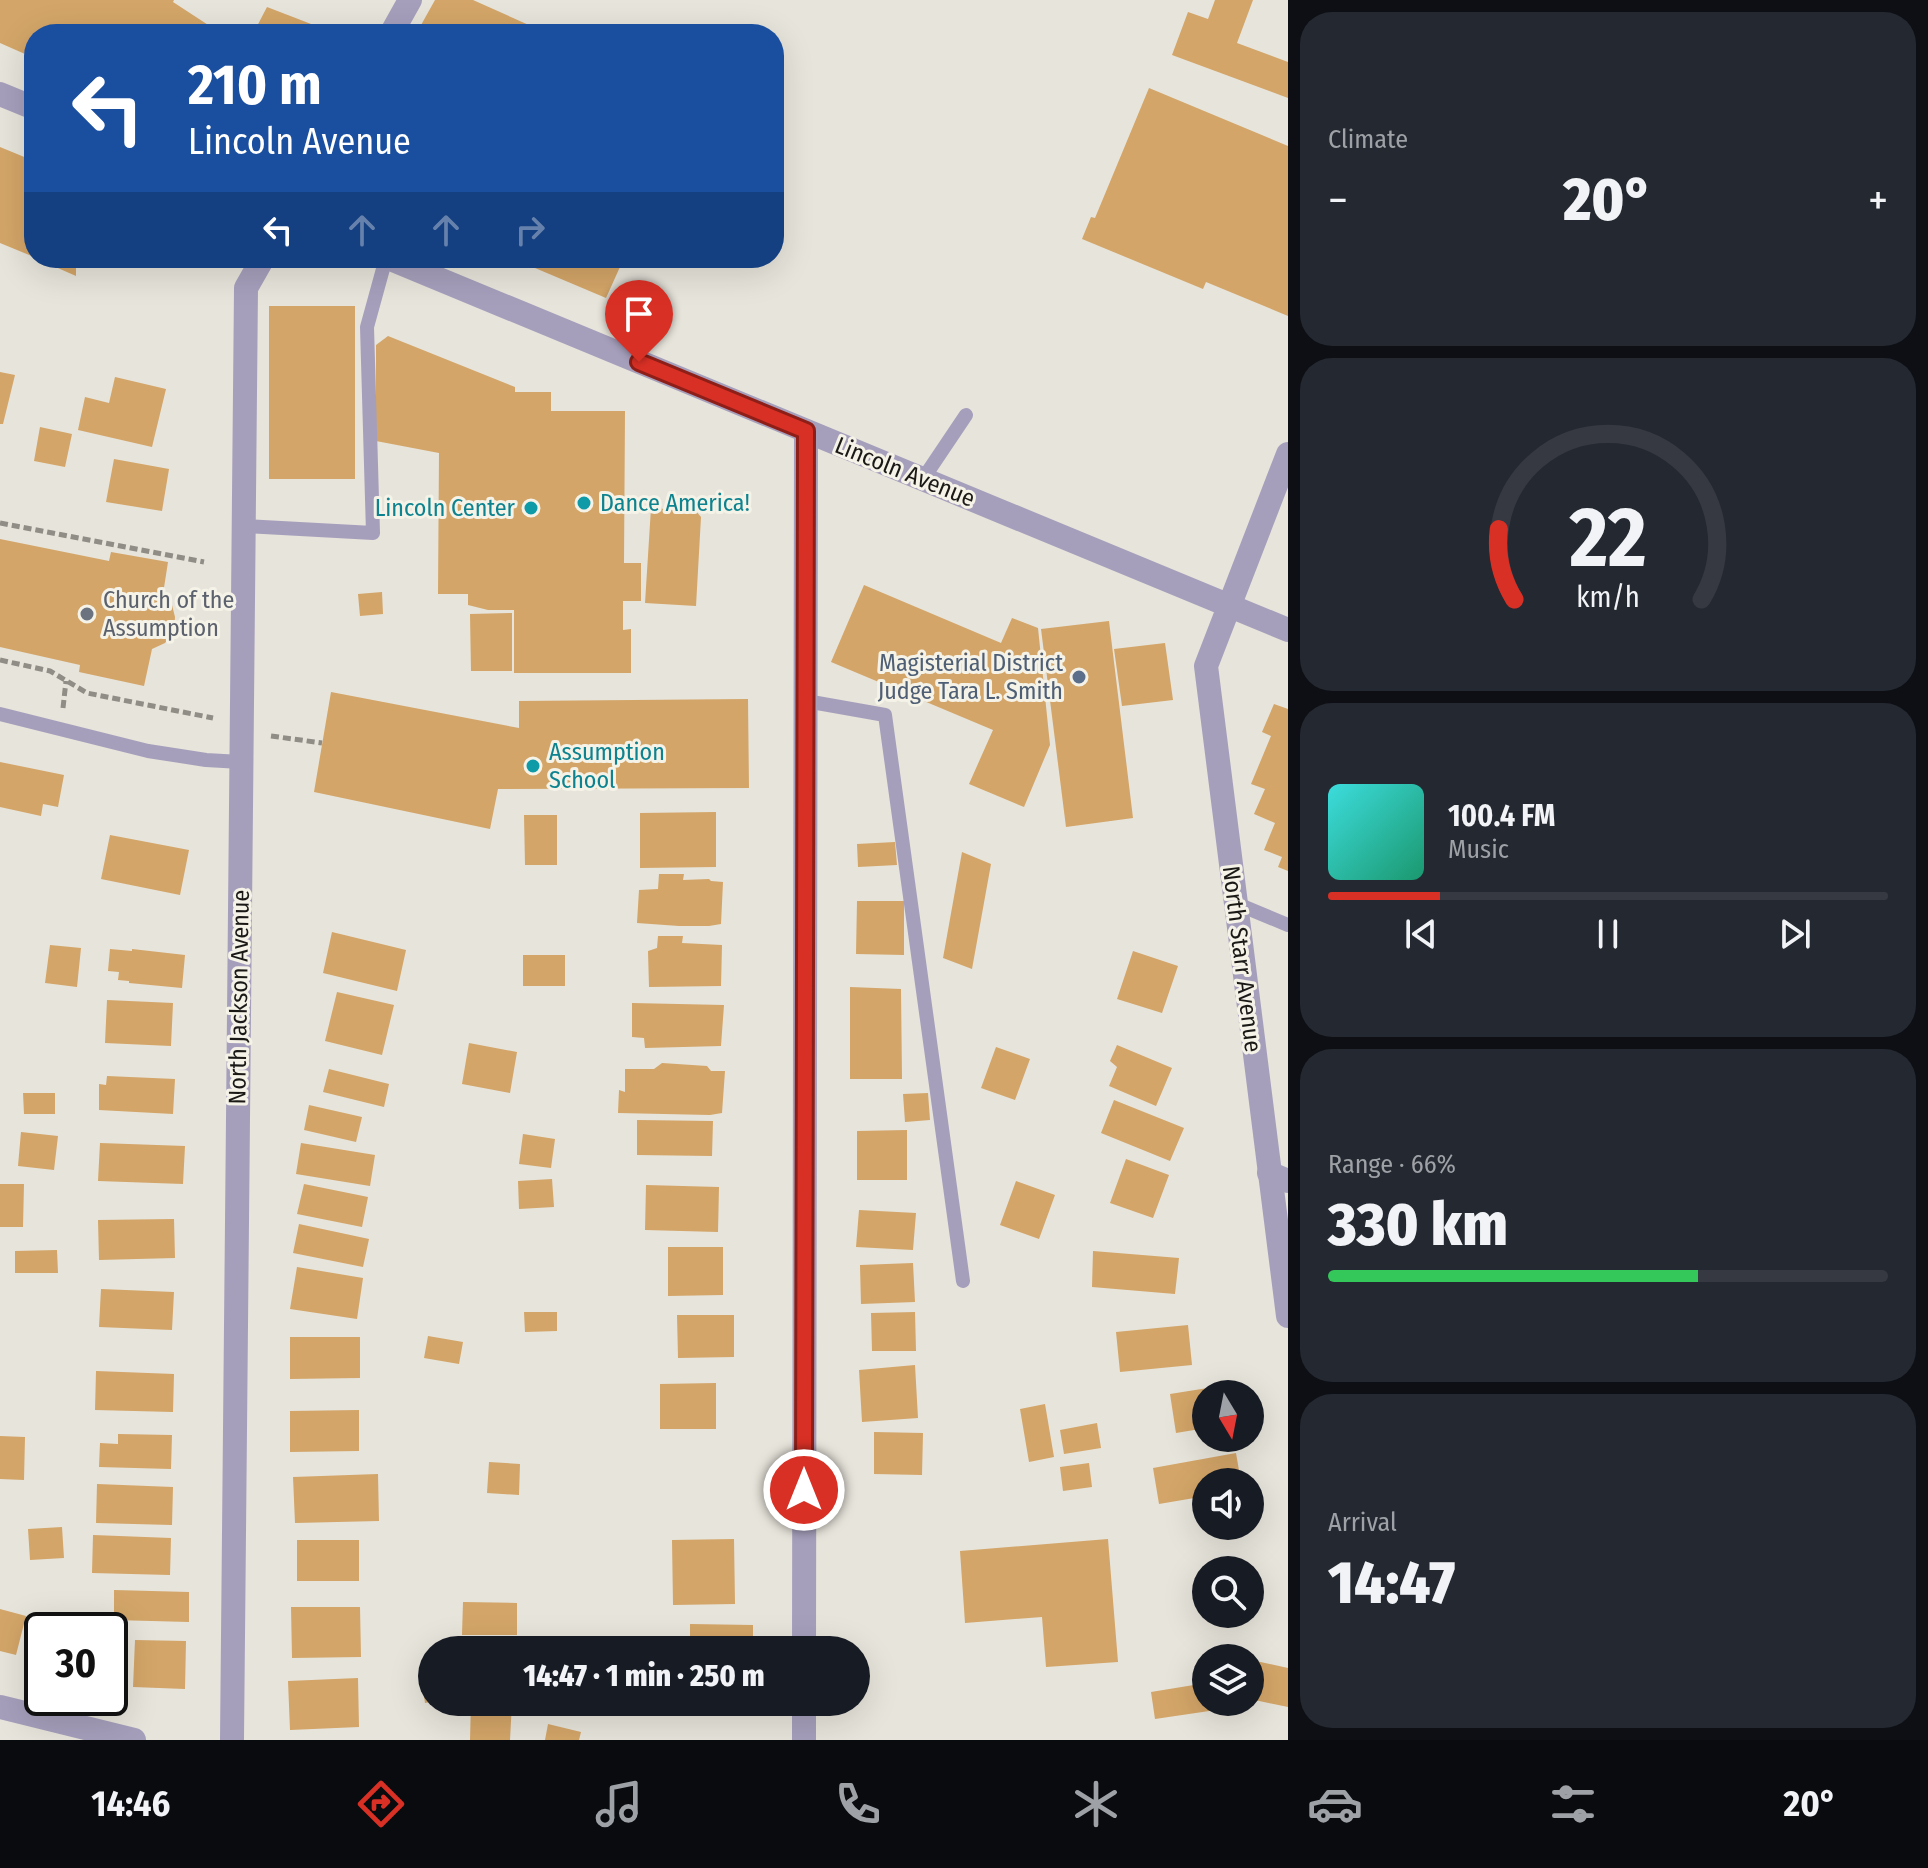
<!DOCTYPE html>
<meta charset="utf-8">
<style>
body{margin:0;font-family:"Fira Sans Condensed",sans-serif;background:#242831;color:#f1f3f6;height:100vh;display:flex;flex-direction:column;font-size:30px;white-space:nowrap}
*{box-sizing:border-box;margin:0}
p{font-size:26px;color:#9ea1a6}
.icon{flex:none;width:44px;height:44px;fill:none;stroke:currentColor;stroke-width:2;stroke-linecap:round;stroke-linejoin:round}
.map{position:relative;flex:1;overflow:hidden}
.drawer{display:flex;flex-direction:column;gap:12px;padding:12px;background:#0d0f14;width:640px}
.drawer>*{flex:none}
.guide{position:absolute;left:24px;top:24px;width:760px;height:244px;border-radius:32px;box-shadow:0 8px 32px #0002;background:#1a4fa0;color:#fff;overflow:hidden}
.needle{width:52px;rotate:170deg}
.fabs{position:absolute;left:1192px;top:1380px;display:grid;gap:16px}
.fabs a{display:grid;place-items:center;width:72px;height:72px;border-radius:50%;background:#171b24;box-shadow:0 8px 32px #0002;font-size:40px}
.speed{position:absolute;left:24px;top:1612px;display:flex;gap:16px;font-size:40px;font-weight:700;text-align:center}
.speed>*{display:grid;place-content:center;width:104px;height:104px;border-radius:50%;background:#171b24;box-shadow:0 8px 32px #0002;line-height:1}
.speed .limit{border:4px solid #111;border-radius:12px;background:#fff;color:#111}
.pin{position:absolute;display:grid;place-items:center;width:68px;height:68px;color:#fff;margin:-82px -34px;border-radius:50% 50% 50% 0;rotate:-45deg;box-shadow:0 0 8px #0007}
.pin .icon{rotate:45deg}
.me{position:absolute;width:88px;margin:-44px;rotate:0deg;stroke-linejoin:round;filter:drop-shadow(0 0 6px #0008)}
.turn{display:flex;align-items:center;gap:28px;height:168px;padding:0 32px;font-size:36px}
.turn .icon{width:104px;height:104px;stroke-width:2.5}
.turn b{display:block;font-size:56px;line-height:68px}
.lanes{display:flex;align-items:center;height:76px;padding:0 32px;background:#0003;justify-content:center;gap:40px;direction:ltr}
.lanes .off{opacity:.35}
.big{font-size:60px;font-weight:800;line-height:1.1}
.drawer .widget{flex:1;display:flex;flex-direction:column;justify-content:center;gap:12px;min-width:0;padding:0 28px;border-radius:32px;background:#242831}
.drawer .dial{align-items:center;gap:0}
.dial svg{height:208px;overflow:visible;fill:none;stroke:#363941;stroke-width:7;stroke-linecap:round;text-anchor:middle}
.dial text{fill:#f1f3f6;stroke:none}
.song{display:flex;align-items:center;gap:24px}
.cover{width:96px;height:96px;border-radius:12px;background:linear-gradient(135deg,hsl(180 70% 55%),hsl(160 70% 35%))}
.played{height:8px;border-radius:4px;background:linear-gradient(90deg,#d93025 20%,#363941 20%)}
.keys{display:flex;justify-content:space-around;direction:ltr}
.heat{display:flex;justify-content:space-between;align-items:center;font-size:44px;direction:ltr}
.charge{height:12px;border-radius:6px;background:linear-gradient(90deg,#34c759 66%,#363941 0)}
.trip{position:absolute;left:418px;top:1636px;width:452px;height:80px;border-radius:40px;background:#171b24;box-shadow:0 8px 32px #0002;font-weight:800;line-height:80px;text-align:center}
.menu{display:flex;height:128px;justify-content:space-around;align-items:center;background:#090b0e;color:#9ea1a6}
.menu .icon{width:56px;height:56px}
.menu .selected{color:#d93025}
.menu b{font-size:36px;color:#f1f3f6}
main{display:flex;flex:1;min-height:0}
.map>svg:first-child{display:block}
.building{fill:#d3a568}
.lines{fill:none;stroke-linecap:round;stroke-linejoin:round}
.path{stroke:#8f8d86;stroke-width:5;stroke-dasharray:8 4;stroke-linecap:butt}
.service{stroke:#a69fbc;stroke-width:14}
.minor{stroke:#a69fbc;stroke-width:24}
.tertiary{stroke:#a69fbc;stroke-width:24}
.route-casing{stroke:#8d1f18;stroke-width:20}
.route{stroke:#d93025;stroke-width:14}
.culture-dot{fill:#0f9aa8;stroke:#f5f2e8;stroke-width:3}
.worship-dot{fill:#6b7280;stroke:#f5f2e8;stroke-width:3}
.service-dot{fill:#5c6f8a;stroke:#f5f2e8;stroke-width:3}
.labels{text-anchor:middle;stroke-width:6;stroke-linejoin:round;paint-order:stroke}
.street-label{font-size:24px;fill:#1a1916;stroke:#f5f2e8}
.culture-label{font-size:24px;fill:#0d838f;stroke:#f5f2e8;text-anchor:start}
.worship-label{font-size:24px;fill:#5b616d;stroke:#f5f2e8;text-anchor:start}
.service-label{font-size:24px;fill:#4e5e75;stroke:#f5f2e8;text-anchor:end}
</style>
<main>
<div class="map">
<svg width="1288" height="1740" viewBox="0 0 1288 1740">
<rect width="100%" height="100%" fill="#e7e4db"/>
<path class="building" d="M 0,0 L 174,0 L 173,2 L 222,34 L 34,34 L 34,58 L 0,43 Z
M 435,0 L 473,0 L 549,34 L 416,34 Z
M 1215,0 L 1253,0 L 1237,43 L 1288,62 L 1288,98 L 1172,55 L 1188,12 L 1208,19 Z
M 267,7 L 337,34 L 253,34 Z
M 1149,88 L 1288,146 L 1288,316 L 1206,282 L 1203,289 L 1082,239 L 1091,217 L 1095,218 Z
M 0,147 L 34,161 L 34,257 L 0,243 Z
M 35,258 L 76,258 L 76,276 Z
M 540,258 L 624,258 L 606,298 L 535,268 Z
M 269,306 L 355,306 L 355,479 L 269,479 Z
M 388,336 L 515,387 L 515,392 L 551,392 L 551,411 L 625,411 L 624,563 L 641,563 L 641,601 L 623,601 L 623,630 L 631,629 L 631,673 L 514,673 L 514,610 L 488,610 L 468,605 L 468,594 L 438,594 L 439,453 L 376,441 L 376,345 Z
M 0,372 L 15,375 L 3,424 L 0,424 Z
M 115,377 L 166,389 L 152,447 L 78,430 L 85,397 L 109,403 Z
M 40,427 L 72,434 L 65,467 L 34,461 Z
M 114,459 L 169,469 L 162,511 L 106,502 Z
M 651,508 L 696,511 L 701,517 L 696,606 L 645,603 Z
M 0,539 L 109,561 L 111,552 L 168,562 L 163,594 L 172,605 L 175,617 L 174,632 L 165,643 L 152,649 L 144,686 L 79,672 L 80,665 L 0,647 Z
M 864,585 L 1001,643 L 1012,618 L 1038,628 L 1050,745 L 1024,807 L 969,784 L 993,730 L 831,662 Z
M 382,592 L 383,614 L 360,616 L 358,594 Z
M 512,613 L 512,671 L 471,671 L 470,614 Z
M 1109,621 L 1133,818 L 1066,827 L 1041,629 Z
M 1165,643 L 1173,700 L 1122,706 L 1114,649 Z
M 331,692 L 519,728 L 519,701 L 748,699 L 749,788 L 498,789 L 490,829 L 314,792 Z
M 1274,704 L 1288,709 L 1288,871 L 1278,867 L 1282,857 L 1264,850 L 1275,823 L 1254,814 L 1265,789 L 1251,784 L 1271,736 L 1262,732 Z
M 0,762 L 64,775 L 58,807 L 43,804 L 41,816 L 0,807 Z
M 716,812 L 716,867 L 640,868 L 640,813 Z
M 524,815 L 557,815 L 557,865 L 525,865 Z
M 110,835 L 189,850 L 180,895 L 101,879 Z
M 895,842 L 897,865 L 858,867 L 857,844 Z
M 962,852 L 991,864 L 972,969 L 943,958 Z
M 659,874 L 684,874 L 683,880 L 709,879 L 711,881 L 723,882 L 721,924 L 709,926 L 679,926 L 637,923 L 639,890 L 658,889 Z
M 857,901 L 904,901 L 904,955 L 856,954 Z
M 332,932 L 406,950 L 397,991 L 323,973 Z
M 658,936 L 683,936 L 682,943 L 722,945 L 721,986 L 649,987 L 648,951 L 657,948 Z
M 50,945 L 81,948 L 77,987 L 45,983 Z
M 110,949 L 132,951 L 132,949 L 185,955 L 182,988 L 129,983 L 129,981 L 118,980 L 119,972 L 108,971 Z
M 1133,951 L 1178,966 L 1162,1013 L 1117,999 Z
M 523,955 L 565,955 L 565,986 L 523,986 Z
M 850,987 L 901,989 L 902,1079 L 850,1079 Z
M 337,992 L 394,1005 L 382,1055 L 325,1041 Z
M 107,1000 L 173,1003 L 171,1046 L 105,1043 Z
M 632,1003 L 724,1005 L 721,1046 L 645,1048 L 644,1038 L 632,1037 Z
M 469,1043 L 517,1052 L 510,1093 L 462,1084 Z
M 1117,1045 L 1172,1068 L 1156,1106 L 1109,1086 L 1117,1067 L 1110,1061 Z
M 996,1047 L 1030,1059 L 1015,1100 L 981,1088 Z
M 662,1063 L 707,1066 L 711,1071 L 725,1071 L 722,1113 L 710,1115 L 618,1113 L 619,1090 L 625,1092 L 625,1069 L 654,1069 Z
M 329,1069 L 389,1084 L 384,1107 L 323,1092 Z
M 107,1076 L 175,1079 L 173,1114 L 99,1110 L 99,1084 L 106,1085 Z
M 23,1093 L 55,1093 L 55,1114 L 24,1114 Z
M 928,1093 L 930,1120 L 905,1122 L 903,1094 Z
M 1114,1100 L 1184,1128 L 1170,1161 L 1101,1133 Z
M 309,1105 L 362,1117 L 356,1142 L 304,1130 Z
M 637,1120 L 713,1121 L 712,1156 L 637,1155 Z
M 907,1130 L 907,1180 L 857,1180 L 857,1131 Z
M 21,1132 L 58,1136 L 54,1170 L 18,1166 Z
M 523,1134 L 555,1139 L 551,1168 L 519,1164 Z
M 100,1143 L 185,1146 L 183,1184 L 98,1181 Z
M 301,1143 L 375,1155 L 370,1186 L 296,1174 Z
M 1126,1159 L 1169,1175 L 1153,1218 L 1110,1203 Z
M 552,1179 L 554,1207 L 519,1209 L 518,1181 Z
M 1016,1181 L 1055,1195 L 1039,1239 L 1000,1225 Z
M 0,1184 L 24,1184 L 23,1227 L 0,1227 Z
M 304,1184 L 368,1197 L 362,1227 L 297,1214 Z
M 646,1185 L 719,1187 L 718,1232 L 645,1230 Z
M 859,1210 L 916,1213 L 913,1250 L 856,1247 Z
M 174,1219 L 175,1258 L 99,1260 L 98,1220 Z
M 299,1224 L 369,1239 L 363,1267 L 293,1253 Z
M 668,1247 L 723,1247 L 723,1295 L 668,1296 Z
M 57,1250 L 58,1273 L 15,1273 L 15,1251 Z
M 1093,1251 L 1179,1258 L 1175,1294 L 1092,1287 Z
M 913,1263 L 915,1302 L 861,1304 L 860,1265 Z
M 297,1267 L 363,1278 L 357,1319 L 290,1309 Z
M 101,1289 L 174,1292 L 172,1330 L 99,1327 Z
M 524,1312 L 557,1312 L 557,1331 L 525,1332 Z
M 915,1312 L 916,1351 L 872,1351 L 871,1313 Z
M 677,1315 L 734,1315 L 734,1357 L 678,1358 Z
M 1188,1325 L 1192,1365 L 1120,1372 L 1116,1332 Z
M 428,1336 L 463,1342 L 459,1364 L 424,1358 Z
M 290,1337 L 360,1337 L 360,1378 L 290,1379 Z
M 915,1365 L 918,1418 L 862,1422 L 859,1370 Z
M 96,1371 L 174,1374 L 173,1412 L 95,1410 Z
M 716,1383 L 716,1429 L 660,1429 L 660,1384 Z
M 1214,1387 L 1215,1394 L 1206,1394 L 1206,1428 L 1176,1433 L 1170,1394 Z
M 1045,1404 L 1054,1457 L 1029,1462 L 1020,1409 Z
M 359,1410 L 359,1451 L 290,1452 L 290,1411 Z
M 1097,1423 L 1101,1448 L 1064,1454 L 1060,1430 Z
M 874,1432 L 923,1433 L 922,1475 L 874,1474 Z
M 118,1434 L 172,1435 L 171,1469 L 99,1467 L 100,1443 L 118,1444 Z
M 0,1436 L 25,1437 L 24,1480 L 0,1479 Z
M 1236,1453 L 1241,1482 L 1206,1482 L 1206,1496 L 1159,1504 L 1153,1468 Z
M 489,1462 L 520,1464 L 519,1495 L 487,1493 Z
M 1089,1463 L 1092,1487 L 1063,1491 L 1060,1467 Z
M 378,1474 L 379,1521 L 295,1523 L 293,1477 Z
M 97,1484 L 173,1487 L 172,1525 L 96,1523 Z
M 62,1527 L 64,1558 L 30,1560 L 28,1529 Z
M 93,1535 L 171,1538 L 170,1575 L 92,1573 Z
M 734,1539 L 735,1604 L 673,1605 L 672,1540 Z
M 1108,1539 L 1118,1662 L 1046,1667 L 1042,1617 L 965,1623 L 960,1551 Z
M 297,1540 L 359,1540 L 359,1581 L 297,1581 Z
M 114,1590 L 189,1592 L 189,1622 L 114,1620 Z
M 463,1602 L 517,1603 L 517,1635 L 462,1635 Z
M 291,1607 L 360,1607 L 361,1657 L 292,1658 Z
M 0,1609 L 26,1616 L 16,1655 L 0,1651 Z
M 690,1624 L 753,1625 L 753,1650 L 690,1650 Z
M 38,1629 L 42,1630 L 42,1666 L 33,1664 Z
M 135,1640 L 186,1641 L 185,1689 L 133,1687 Z
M 1256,1661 L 1288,1668 L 1288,1707 L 1250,1699 Z
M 432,1666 L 432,1702 L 425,1703 L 420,1668 Z
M 358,1678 L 359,1727 L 290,1730 L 288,1681 Z
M 1206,1683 L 1206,1702 L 1215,1702 L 1216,1710 L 1155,1719 L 1151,1692 Z
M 471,1702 L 512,1702 L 510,1740 L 470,1740 Z
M 548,1724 L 581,1732 L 579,1740 L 545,1740 Z"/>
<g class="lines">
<path class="path" d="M 0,523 L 204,562
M 0,660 L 50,671 L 87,693 L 213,718
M 63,708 L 66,681
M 271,736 L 322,743"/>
<path class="service" d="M 923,479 L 966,415
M 244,526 L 373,533 L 367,327 L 386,258
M 806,701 L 885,715 L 963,1281
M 0,714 L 148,751 L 206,760 L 241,762
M 1235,903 L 1288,925"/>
<path class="minor" d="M 391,34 L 410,0
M 1269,1173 L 1288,1181
M 804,1650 L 806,431
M 0,1707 L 134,1740
M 232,1740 L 246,288 L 263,258
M 804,1740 L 804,1702"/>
<path class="tertiary" d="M 0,94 L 34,108
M 388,258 L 1288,630
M 1288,454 L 1206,666 L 1288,1316"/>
</g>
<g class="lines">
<defs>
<path id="route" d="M 639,362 L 806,431 L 804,1490"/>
</defs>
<use href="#route" class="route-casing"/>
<use href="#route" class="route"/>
</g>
<g class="culture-dot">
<circle cx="584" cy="503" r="8"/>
<circle cx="531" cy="508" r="8"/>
<circle cx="533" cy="766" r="8"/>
</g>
<circle class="worship-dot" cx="87" cy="614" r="8"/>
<circle class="service-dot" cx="1079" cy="677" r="8"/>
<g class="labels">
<g class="street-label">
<text transform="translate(905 472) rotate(22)" y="8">Lincoln Avenue</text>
<text transform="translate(1242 959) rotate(83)" y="8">North Starr Avenue</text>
<text transform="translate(239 997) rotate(-89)" y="8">North Jackson Avenue</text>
</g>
<g class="culture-label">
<text x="600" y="511">Dance America!</text>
<text x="515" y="516" text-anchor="end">Lincoln Center</text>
<text x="549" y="760">Assumption<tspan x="549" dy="28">School</tspan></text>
</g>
<g class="worship-label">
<text x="103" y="608">Church of the<tspan x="103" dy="28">Assumption</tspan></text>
</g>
<g class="service-label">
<text x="1063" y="671">Magisterial District<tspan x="1063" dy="28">Judge Tara L. Smith</tspan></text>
</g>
</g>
</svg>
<div class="fabs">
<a><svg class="needle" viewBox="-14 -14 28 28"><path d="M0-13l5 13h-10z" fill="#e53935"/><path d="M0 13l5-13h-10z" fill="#9ea1a6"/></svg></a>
<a><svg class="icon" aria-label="sound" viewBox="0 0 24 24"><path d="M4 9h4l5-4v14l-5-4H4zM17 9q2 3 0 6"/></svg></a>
<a><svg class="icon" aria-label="search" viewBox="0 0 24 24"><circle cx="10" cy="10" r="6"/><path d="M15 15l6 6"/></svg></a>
<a><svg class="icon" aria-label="layers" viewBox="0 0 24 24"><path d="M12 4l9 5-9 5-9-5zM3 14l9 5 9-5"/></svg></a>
</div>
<div class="speed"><div class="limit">30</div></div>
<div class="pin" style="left:639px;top:362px;background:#d93025"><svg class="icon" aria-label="arrive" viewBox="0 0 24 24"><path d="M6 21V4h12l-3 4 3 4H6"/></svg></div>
<svg class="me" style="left:804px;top:1490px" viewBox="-20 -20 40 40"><circle r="17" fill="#d93025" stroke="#fff" stroke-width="3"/><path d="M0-11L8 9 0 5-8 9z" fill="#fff"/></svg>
<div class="trip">14:47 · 1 min · 250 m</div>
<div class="guide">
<div class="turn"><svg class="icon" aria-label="left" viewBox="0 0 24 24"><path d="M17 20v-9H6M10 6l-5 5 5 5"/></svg><div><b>210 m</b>Lincoln Avenue</div></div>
<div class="lanes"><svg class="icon" aria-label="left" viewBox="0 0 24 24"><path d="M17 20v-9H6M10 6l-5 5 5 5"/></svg><svg class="icon off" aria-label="ahead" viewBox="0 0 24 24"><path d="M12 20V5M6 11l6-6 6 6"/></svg><svg class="icon off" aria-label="ahead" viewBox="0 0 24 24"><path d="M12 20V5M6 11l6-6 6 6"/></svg><svg class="icon off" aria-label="right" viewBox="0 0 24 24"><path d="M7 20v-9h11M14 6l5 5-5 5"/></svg></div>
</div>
</div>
<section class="drawer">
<div class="widget"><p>Climate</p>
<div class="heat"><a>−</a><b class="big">20°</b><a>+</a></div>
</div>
<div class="widget dial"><svg viewBox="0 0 100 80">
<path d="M14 69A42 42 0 1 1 86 69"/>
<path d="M14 69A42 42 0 0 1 8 42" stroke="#d93025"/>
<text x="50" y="56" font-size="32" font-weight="700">22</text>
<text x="50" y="72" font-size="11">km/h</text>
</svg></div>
<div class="widget">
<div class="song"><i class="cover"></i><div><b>100.4 FM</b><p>Music</p></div></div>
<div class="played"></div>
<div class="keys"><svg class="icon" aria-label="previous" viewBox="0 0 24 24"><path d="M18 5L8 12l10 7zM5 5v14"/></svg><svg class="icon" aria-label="pause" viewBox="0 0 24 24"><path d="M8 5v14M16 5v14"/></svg><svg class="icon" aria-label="next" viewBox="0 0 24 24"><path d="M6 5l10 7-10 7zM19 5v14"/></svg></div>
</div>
<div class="widget"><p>Range · 66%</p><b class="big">330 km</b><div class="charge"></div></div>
<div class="widget"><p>Arrival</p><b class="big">14:47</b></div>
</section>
</main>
<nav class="menu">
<b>14:46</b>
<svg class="icon selected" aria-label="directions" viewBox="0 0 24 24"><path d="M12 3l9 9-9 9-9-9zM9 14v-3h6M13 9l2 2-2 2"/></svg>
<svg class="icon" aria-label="music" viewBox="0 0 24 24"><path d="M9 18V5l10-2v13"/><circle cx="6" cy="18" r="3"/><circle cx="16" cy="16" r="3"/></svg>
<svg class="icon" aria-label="phone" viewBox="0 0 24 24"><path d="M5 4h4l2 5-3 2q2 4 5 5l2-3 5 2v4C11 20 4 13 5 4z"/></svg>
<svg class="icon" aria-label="climate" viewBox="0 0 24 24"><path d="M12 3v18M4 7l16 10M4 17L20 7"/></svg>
<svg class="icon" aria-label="car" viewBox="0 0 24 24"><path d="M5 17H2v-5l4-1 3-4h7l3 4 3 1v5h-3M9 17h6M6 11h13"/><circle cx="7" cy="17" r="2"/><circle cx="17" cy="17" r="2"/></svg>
<svg class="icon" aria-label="filters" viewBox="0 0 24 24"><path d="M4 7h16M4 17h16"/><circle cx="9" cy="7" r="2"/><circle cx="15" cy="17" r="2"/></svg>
<b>20°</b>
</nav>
